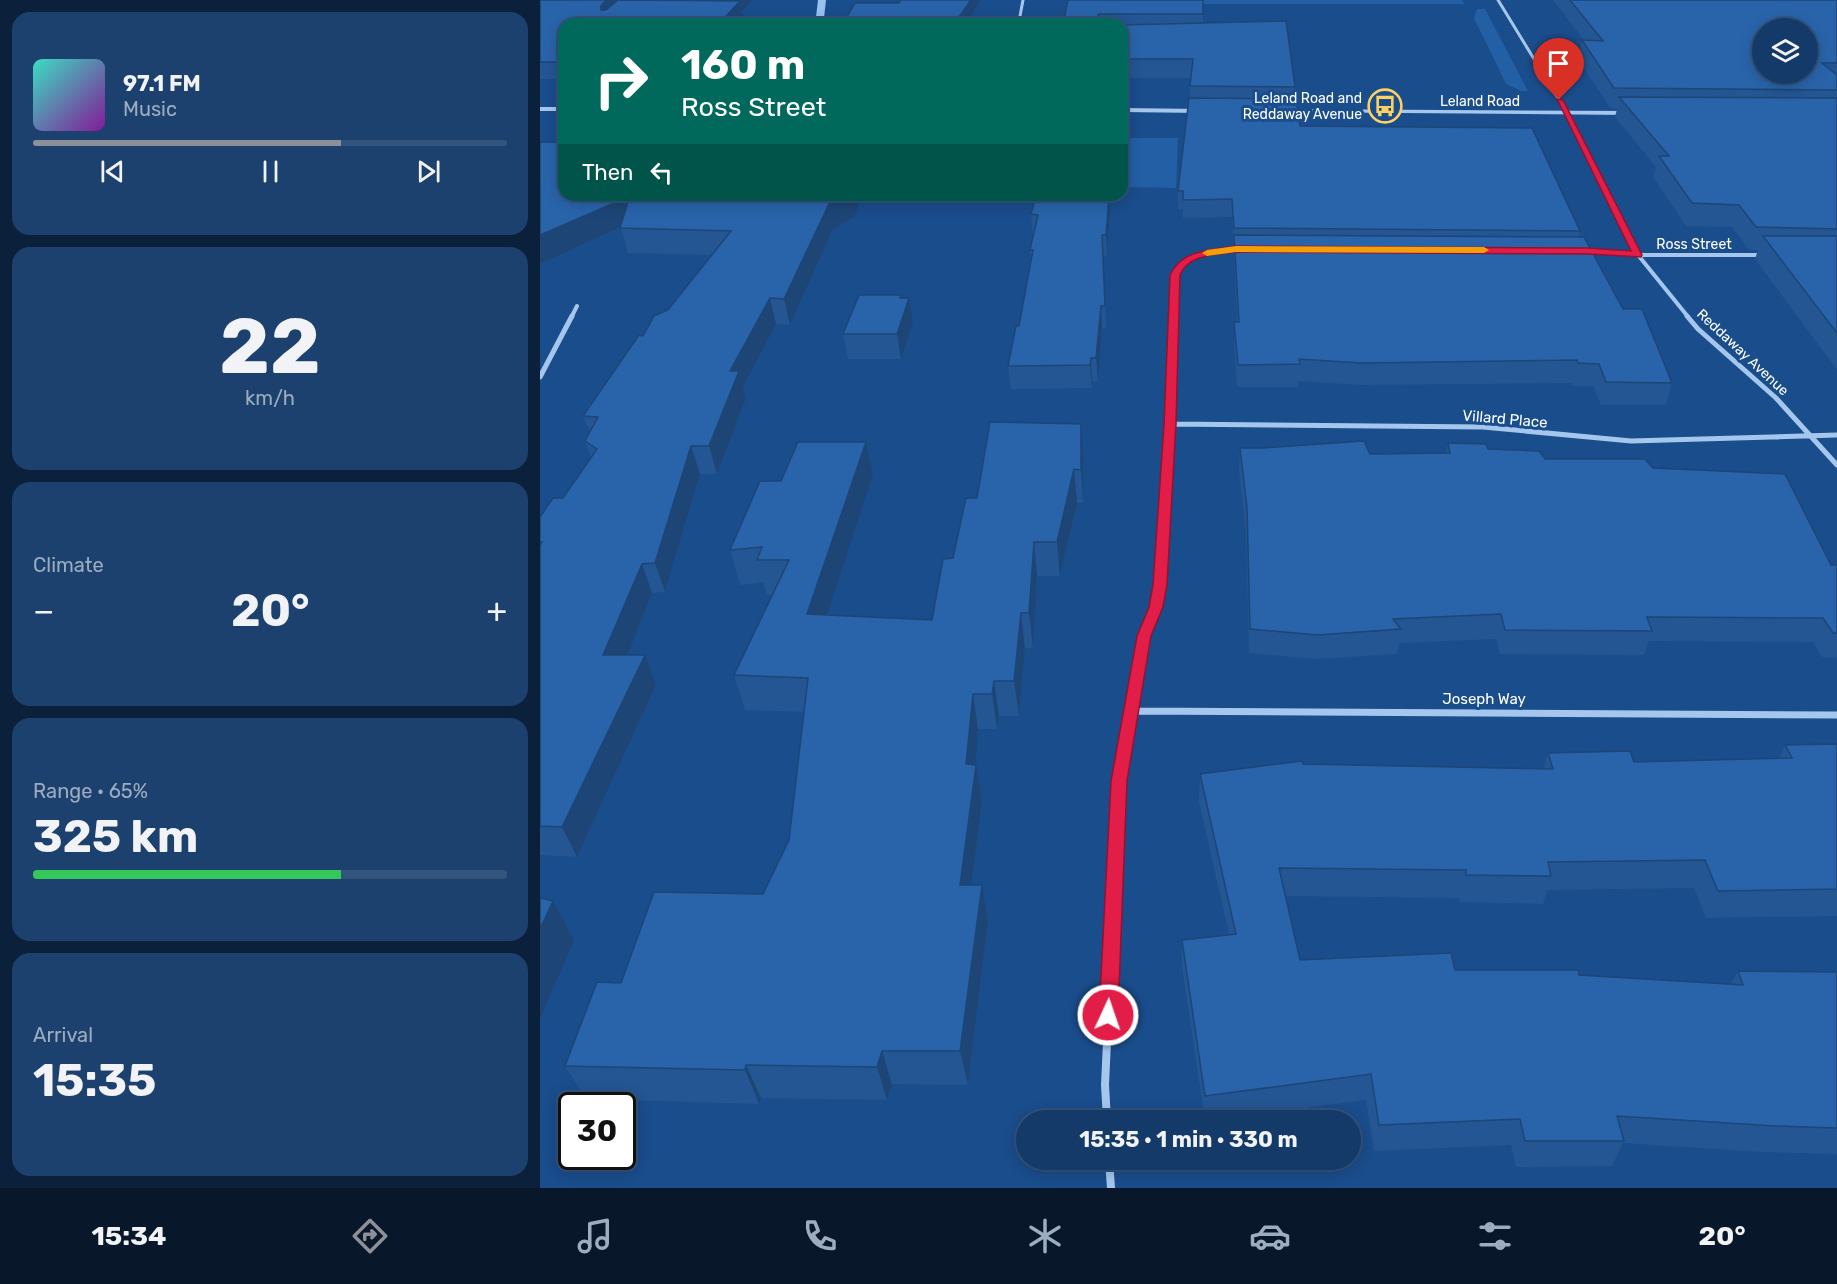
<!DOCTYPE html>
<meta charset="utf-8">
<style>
body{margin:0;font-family:Rubik,sans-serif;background:#1d416f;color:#f1f3f6;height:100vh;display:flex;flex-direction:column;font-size:22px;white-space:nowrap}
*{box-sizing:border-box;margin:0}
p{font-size:20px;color:#9dadc0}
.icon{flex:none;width:33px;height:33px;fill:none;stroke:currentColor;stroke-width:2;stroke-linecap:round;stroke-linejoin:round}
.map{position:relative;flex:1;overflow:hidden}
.sheet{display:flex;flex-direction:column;gap:12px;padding:12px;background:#0b203a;width:540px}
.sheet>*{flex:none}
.guide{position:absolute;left:18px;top:18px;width:570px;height:183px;border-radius:18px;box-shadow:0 3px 15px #0003,0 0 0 2px #33547d;background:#00695c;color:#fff;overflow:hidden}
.fabs{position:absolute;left:1212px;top:18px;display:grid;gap:12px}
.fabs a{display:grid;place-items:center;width:66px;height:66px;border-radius:50%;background:#143a69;box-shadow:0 3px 15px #0003,0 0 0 2px #33547d;font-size:30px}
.speed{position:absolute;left:18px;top:1092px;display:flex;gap:12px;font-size:30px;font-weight:700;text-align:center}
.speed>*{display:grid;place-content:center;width:78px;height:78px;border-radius:50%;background:#143a69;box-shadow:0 3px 15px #0003,0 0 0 2px #33547d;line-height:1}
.speed .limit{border:3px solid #111;border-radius:9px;background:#fff;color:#111}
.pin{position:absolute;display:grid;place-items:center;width:51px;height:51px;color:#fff;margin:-62px -26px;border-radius:50% 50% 50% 0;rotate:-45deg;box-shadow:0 0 6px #0007}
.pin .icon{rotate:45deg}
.me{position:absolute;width:66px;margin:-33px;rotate:3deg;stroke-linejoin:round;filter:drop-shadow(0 0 4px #0008)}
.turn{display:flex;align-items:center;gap:21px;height:126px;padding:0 24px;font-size:27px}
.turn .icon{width:78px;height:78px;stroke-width:2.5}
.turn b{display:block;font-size:42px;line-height:51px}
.then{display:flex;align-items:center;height:57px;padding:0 24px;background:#0003;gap:12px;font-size:22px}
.big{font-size:45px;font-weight:700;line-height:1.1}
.sheet .widget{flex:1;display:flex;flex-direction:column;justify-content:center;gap:9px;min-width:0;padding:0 21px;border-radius:18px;background:#1d416f}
.sheet .dial{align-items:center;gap:0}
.dial b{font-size:78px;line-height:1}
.song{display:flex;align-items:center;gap:18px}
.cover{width:72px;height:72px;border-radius:9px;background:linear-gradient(135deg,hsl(170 70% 55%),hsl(290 70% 35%))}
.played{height:6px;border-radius:3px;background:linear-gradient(90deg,#8c9099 65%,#33547d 65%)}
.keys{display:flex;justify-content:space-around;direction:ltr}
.heat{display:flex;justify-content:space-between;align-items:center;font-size:33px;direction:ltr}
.charge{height:9px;border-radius:4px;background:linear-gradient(90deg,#34c759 65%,#33547d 0)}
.trip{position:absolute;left:476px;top:1110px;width:345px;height:60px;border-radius:30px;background:#143a69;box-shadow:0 3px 15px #0003,0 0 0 2px #33547d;font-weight:700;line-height:60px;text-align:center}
.dock{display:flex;height:96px;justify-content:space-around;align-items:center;background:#08172a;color:#9dadc0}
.dock .icon{width:42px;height:42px}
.dock .on{color:#8c9099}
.dock b{font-size:27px;color:#f1f3f6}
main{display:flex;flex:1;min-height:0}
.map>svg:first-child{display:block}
.green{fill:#235fa5}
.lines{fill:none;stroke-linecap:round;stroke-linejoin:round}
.stream{fill:#98c2f0;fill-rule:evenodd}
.minor-far4{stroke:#a6c7ed;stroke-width:3}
.minor-far3{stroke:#a6c7ed;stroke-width:4}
.minor-far2{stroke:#a6c7ed;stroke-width:5}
.minor-far1{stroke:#a6c7ed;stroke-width:7}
.minor{stroke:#a6c7ed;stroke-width:8}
.tertiary{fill:#a6c7ed;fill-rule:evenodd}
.wall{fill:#235692}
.shaded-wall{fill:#1d4677}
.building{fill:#2964aa;stroke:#1d4677;stroke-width:1.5;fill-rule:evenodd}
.route{fill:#e11d48;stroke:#92132f;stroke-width:1.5}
.slow{fill:#f59e0b}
.labels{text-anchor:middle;stroke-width:6;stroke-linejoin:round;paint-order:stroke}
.far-poi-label{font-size:14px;fill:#fff;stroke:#1a4d8c;text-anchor:end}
.far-street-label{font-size:14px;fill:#fff;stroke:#1a4d8c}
.street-label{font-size:15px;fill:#fff;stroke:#1a4d8c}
</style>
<main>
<section class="sheet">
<div class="widget">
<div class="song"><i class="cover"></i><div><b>97.1 FM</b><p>Music</p></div></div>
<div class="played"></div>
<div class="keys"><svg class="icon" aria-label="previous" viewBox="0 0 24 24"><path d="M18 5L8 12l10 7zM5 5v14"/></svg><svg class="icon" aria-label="pause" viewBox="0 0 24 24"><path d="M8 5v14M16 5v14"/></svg><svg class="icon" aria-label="next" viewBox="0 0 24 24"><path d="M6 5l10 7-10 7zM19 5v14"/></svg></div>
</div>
<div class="widget dial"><b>22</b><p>km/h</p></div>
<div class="widget"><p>Climate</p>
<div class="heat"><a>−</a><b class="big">20°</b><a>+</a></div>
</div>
<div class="widget"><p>Range · 65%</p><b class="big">325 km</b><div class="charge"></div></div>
<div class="widget"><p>Arrival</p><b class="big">15:35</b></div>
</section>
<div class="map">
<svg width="1297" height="1188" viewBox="0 0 1297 1188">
<rect width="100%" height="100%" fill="#1a4d8c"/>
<path class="green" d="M 618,0 L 922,0 L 925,4 L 618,4 Z
M 937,9 L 945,9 L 988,91 L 981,91 L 966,84 L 934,18 Z
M 582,138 L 638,138 L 636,188 L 582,187 Z"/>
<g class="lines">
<path class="stream" d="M 278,0 L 286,0 L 284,18 L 278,24 L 270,24 L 276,17 Z"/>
<path class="minor-far4" d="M 483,0 L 480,16 L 487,24
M 958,0 L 1027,113 L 1041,141"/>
<path class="minor-far3" d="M 1040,139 L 1098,255 L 1149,318
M 1046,251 L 1098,255 L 1224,255
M 31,318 L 37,306
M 634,318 C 634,305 631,286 636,274 C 644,250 679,250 700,249"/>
<path class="minor-far2" d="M 1147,316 L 1158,329 L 1236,398 L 1297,465
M 0,377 L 32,316
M 630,424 L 943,427 L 1091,441 L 1297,435
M 623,542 L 634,316"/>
<path class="minor-far1" d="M 591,711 L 1297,715
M 577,827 L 579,781 L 604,636 L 616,607 L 623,541"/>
<path class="minor" d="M 567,1120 L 565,1085 L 577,826
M 569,1160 L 571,1188"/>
<path class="tertiary" d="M 0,107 L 24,107 L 24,111 L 0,111 Z
M 582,108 L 661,109 L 664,111 L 661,113 L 582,112 Z
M 745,109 L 1090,111 L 1093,113 L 1090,115 L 743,112 L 742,111 Z"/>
</g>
<path class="wall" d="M 0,0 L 202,11 L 204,17 L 24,24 L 24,79 L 0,79 Z
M 528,0 L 663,0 L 663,23 L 755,87 L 755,99 L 760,126 L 1040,231 L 1039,237 L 1083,309 L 1132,383 L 1126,405 L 1061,405 L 1053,386 L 1033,386 L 1032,383 L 819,385 L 758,381 L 758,387 L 697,387 L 694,344 L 694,322 L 697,322 L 692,217 L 643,218 L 643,209 L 638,209 L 638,191 L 650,98 L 650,78 L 582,78 L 582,24 L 523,24 Z
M 1013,0 L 1297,0 L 1297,370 L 1215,259 L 1218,250 L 1209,250 L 1192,227 L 1146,226 L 1113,177 L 1116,167 L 1075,117 L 1077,109 L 1070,108 L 1038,59 L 1042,40 L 1044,40 Z
M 0,142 L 24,195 L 324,195 L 314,217 L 293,229 L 250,325 L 236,324 L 203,387 L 206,398 L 177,474 L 160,474 L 125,592 L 112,593 L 87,655 L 116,685 L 37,857 L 0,855 L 0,517 L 23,498 L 51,458 L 45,441 L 50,432 L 43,416 L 103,336 L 128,310 L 172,255 L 88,253 L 81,228 L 0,264 Z
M 571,195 L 567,256 L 563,256 L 566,328 L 562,328 L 558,381 L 552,381 L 552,388 L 471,389 L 468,366 L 479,326 L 491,260 L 490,250 L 493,236 L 491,214 Z
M 362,298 L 373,322 L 361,359 L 308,359 L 303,334 Z
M 541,424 L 543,457 L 543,503 L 537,503 L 520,576 L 497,576 L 493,648 L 485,648 L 479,716 L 459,716 L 457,729 L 438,729 L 435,765 L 436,765 L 442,801 L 431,885 L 442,885 L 448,920 L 428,1085 L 352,1084 L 347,1100 L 221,1098 L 219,1104 L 46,1099 L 25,1066 L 81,983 L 223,894 L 249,840 L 264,712 L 205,710 L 194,675 L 233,595 L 227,595 L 223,582 L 200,585 L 190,550 L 241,481 L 333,475 L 287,615 L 392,620 L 413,558 L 437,498 Z
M 908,443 L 948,449 L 1005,459 L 1113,468 L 1291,565 L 1297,565 L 1297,658 L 1282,657 L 1273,642 L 1109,641 L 1104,655 L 960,654 L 956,639 L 859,643 L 857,654 L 775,659 L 709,653 L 706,531 L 699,471 L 700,448 L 830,454 L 906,453 Z
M 1297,744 L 1297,916 L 1166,918 L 1154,888 L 1007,890 L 1003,904 L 920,902 L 919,898 L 746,896 L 760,960 L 915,970 L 1039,975 L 1191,984 L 1198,971 L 1297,972 L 1297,1154 L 1220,1152 L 1083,1143 L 1072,1166 L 976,1167 L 971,1145 L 834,1151 L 826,1100 L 673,1120 L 665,1120 L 642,967 L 642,940 L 689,934 L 659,802 L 660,774 L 763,764 L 1004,769 L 1008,753 L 1094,762 L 1239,759 L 1245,745 Z"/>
<path class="shaded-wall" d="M 67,0 L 90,0 L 66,21 L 61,10 L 61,5 Z
M 194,0 L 213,0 L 202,11 L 204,17 L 197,24 L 179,24 Z
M 431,0 L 441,0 L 425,24 L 419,17 Z
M 559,14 L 559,24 L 553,24 Z
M 305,195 L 324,195 L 314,217 L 293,229 L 250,325 L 244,299 L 289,204 Z
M 569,195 L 571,195 L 567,256 L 566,235 Z
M 90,196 L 97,220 L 0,264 L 0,235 Z
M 361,295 L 364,312 L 369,298 L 373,322 L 361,359 L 357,334 L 360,298 Z
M 230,298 L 236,324 L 203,387 L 206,398 L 177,474 L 169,446 L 190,371 Z
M 561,306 L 562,328 L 558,381 L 556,358 Z
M 551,358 L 552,381 L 552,388 L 550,365 Z
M 541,424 L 543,457 L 543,503 L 541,470 Z
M 326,442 L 333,475 L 276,649 L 267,614 Z
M 151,446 L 160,474 L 125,592 L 115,563 Z
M 534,469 L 537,503 L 520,576 L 517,542 Z
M 494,542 L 497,576 L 493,648 L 489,613 Z
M 102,564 L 112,593 L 76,684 L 63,655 Z
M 481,613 L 485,648 L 479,716 L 474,681 Z
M 105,655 L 116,685 L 37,857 L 22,827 Z
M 454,681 L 459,716 L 457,729 L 452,694 Z
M 433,694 L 438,729 L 434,785 L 436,765 L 442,801 L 427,919 L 420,885 L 426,764 Z
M 442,885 L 448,920 L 428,1085 L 420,1051 Z
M 13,901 L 34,940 L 0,1019 L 0,929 Z
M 342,1051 L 352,1084 L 347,1100 L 337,1067 Z
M 206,1065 L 221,1098 L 219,1104 L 205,1070 Z"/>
<path class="building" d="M 0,0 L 67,0 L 61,5 L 61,10 L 66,10 L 78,0 L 200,1 L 179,24 L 24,24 L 24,62 L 0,62 Z
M 361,0 L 431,0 L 419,17 L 445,18 L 443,24 L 303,24 L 315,3 L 359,3 Z
M 528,0 L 663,0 L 663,14 L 559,14 L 553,24 L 523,24 Z
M 1030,0 L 1297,0 L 1297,63 L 1282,63 L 1297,75 L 1297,90 L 1074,88 L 1042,40 L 1063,41 ZM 1222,28 L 1268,28 L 1268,74 L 1222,74 Z
M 746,21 L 755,87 L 650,86 L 653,59 L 582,59 L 582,25 Z
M 1079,97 L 1297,98 L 1297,229 L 1216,227 L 1199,205 L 1152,203 L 1119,156 L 1129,156 Z
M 649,98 L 756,99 L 760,126 L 992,128 L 1040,231 L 694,228 L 692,199 L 643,200 L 643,191 L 638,191 Z
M 0,142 L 24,142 L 24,195 L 305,195 L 289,204 L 244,299 L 230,298 L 190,371 L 199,371 L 169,446 L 151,446 L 115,563 L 102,564 L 63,655 L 105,655 L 22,827 L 0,826 L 0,546 L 2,542 L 0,542 L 0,517 L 13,498 L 23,498 L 57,449 L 45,441 L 58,417 L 43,416 L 99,335 L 103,336 L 114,316 L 128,310 L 191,231 L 80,228 L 90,196 L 0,235 Z
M 496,195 L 569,195 L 566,235 L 562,235 L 565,306 L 561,306 L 556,358 L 551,358 L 550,365 L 468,366 L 476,326 L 479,326 L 493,250 L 490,250 L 498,215 L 491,214 Z
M 694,235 L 1044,237 L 1083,309 L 1102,309 L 1132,383 L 1066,382 L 1059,364 L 1038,363 L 1037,360 L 821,363 L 759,359 L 760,364 L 698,365 L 694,322 L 699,322 Z
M 1223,236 L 1297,236 L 1297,333 Z
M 319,295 L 361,295 L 360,298 L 369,298 L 357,334 L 303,334 Z
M 450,422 L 541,424 L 541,470 L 534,469 L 517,542 L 494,542 L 489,613 L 481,613 L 474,681 L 454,681 L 452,694 L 433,694 L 426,764 L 436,765 L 420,885 L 442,885 L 420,1051 L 342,1051 L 337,1067 L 206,1065 L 205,1070 L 25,1066 L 57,982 L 81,983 L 114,892 L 223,894 L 249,840 L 268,678 L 194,675 L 249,560 L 217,560 L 222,547 L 190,550 L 220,481 L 241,481 L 258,442 L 326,442 L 267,614 L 392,620 L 403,559 L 413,558 L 426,498 L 437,498 Z
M 824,441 L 830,454 L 910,453 L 908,443 L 946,444 L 948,449 L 999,451 L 1005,459 L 1105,459 L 1113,468 L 1245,474 L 1291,565 L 1297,565 L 1297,633 L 1293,633 L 1283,618 L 1107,617 L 1112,631 L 965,630 L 961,614 L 853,619 L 861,629 L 777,635 L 710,629 L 707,508 L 700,448 L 723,448 Z
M 1297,744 L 1297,889 L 1178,891 L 1165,860 L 1008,862 L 1011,876 L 926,875 L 926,870 L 739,868 L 760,960 L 911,953 L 915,970 L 1038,970 L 1039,975 L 1203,985 L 1198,971 L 1297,972 L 1297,1128 L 1236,1126 L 1077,1116 L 1084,1141 L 985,1141 L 980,1119 L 839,1125 L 831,1074 L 665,1096 L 642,940 L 696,934 L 660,774 L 762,761 L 763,764 L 1013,769 L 1008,753 L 1090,751 L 1094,762 L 1252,758 L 1245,745 Z
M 0,898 L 13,901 L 0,929 Z"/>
<path class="route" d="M 1017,99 L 1023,100 L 1102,255 L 1101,257 L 1048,254 L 696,252 C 676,255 649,254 640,275 L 636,424 L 627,585 L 623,607 L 611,636 L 587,781 L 578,1015 L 575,1021 L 568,1023 L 562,1021 L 559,1015 L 571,781 L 597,636 L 609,607 L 613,585 L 624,424 L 630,275 C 642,249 671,250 696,246 L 1048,248 L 1091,251 Z"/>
<path class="slow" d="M 696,246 L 944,247 L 949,250 L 944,253 L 696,252 L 667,256 L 662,253 L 667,250 Z"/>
<defs>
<symbol id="bus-ring" viewBox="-11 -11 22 22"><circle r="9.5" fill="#1a4d8c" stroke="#ffd062" stroke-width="1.5"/><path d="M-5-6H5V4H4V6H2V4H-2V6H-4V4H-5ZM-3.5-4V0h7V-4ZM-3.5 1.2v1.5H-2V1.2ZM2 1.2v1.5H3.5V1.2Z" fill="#ffd062"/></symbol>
</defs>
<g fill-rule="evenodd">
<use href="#bus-ring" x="826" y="87" width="38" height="38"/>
</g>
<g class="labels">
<g class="far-poi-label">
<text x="822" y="103">Leland Road and<tspan x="822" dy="16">Reddaway Avenue</tspan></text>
</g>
<g class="far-street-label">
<text x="940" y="106">Leland Road</text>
<text x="1154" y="249">Ross Street</text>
<text transform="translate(1203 352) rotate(43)" y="5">Reddaway Avenue</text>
</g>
<g class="street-label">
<text transform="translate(965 419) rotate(5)" y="5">Villard Place</text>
<text x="944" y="704">Joseph Way</text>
</g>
</g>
</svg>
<div class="fabs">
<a><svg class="icon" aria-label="layers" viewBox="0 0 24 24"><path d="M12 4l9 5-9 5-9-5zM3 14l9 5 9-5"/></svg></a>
</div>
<div class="speed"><div class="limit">30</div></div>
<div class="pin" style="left:1019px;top:100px;background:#d93025"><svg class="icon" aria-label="arrive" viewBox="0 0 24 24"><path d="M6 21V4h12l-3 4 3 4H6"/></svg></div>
<svg class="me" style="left:568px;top:1015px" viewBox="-20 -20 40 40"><circle r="17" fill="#e11d48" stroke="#fff" stroke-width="3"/><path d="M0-11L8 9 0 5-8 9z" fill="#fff"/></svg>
<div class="trip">15:35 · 1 min · 330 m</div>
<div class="guide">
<div class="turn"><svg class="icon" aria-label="right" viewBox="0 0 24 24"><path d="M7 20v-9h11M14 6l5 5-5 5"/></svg><div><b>160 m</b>Ross Street</div></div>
<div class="then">Then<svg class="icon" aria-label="left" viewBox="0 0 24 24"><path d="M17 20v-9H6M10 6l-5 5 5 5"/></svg></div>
</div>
</div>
</main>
<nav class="dock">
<b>15:34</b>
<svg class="icon on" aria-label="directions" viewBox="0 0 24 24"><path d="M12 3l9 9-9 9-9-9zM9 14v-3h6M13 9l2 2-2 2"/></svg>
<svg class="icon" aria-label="music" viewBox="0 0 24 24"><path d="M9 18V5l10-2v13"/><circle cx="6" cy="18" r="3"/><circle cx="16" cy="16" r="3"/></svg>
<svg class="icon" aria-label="phone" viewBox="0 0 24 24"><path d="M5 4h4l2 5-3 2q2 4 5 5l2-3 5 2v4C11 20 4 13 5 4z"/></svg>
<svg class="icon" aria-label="climate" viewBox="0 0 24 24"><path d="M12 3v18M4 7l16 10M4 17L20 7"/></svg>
<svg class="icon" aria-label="car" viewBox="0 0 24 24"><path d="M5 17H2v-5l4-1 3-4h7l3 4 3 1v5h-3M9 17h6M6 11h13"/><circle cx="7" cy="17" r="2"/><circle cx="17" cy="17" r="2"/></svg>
<svg class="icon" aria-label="filters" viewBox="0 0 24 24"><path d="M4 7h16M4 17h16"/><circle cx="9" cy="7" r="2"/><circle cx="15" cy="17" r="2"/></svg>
<b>20°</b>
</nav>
